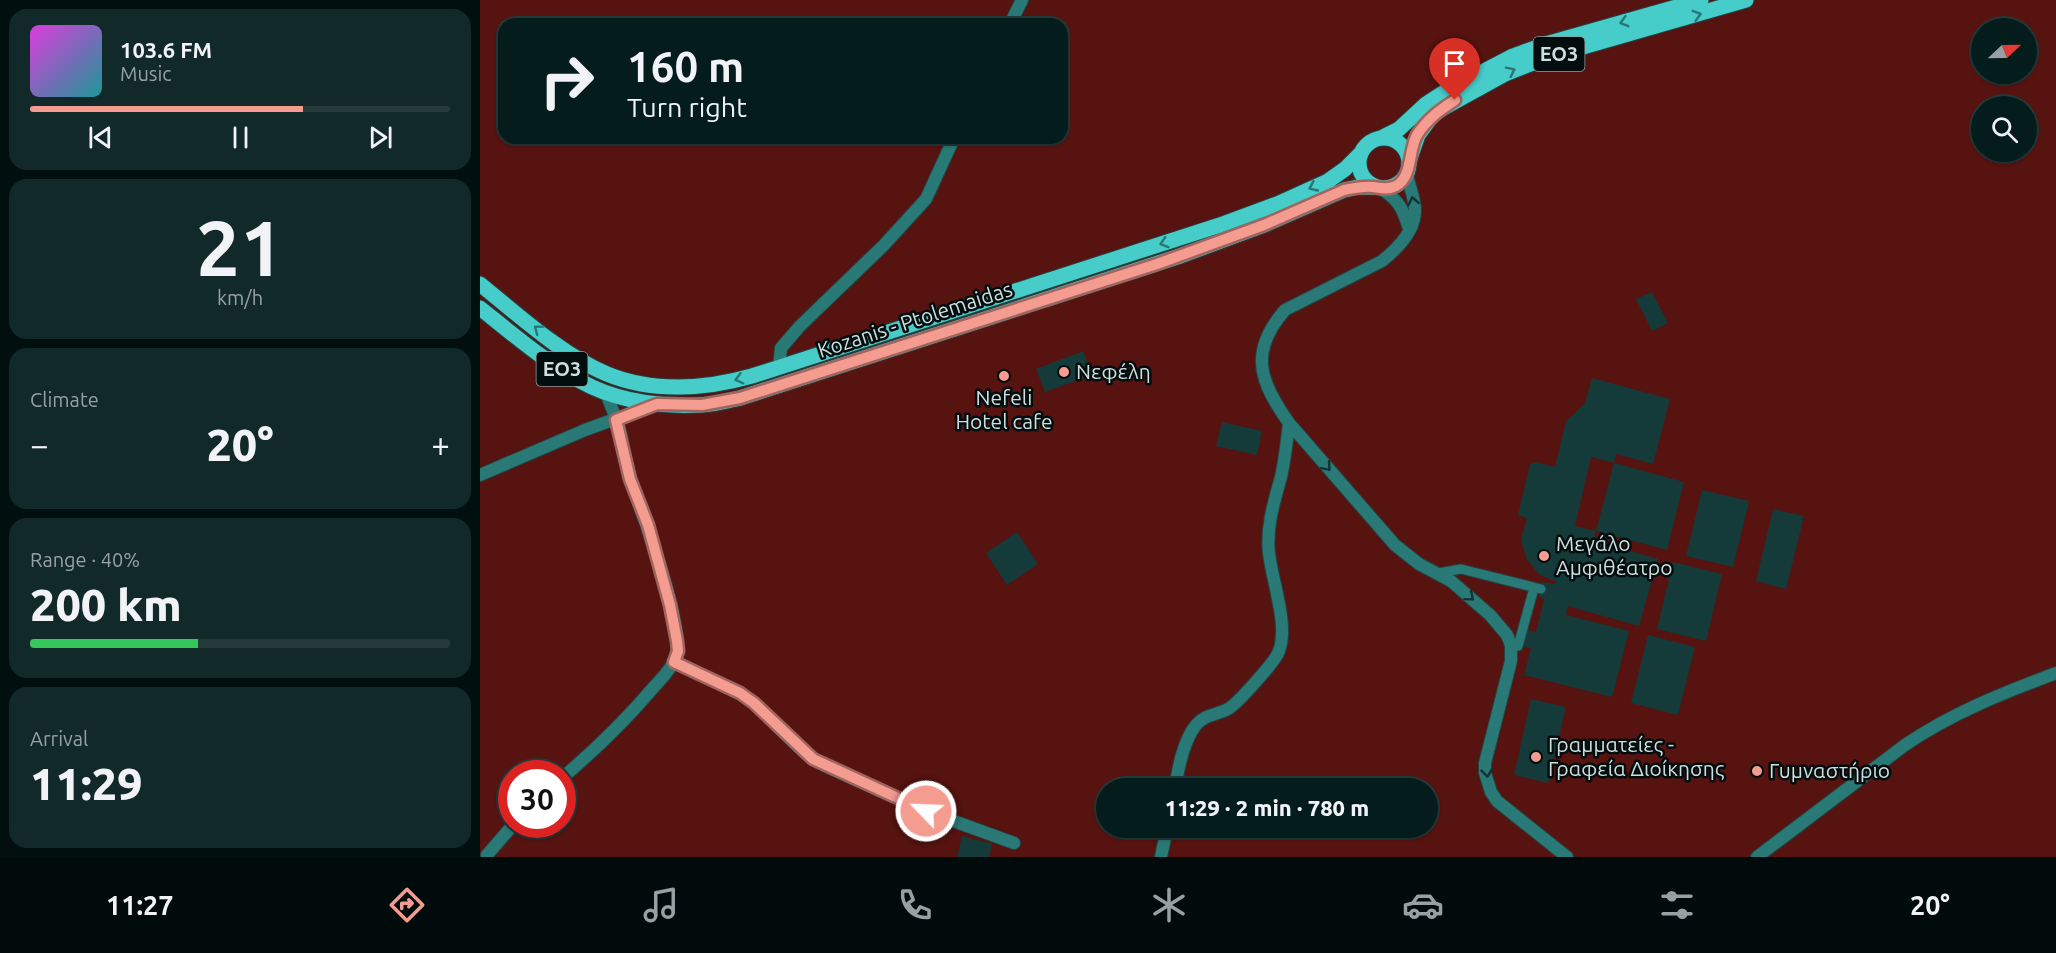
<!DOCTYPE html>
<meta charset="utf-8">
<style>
body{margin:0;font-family:Ubuntu,sans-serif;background:#122929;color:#f1f3f6;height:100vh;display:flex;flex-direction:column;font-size:22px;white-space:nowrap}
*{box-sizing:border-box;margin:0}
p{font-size:20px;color:#97a1a3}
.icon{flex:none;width:33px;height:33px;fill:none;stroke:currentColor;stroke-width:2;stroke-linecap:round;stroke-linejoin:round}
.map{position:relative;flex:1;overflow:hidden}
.drawer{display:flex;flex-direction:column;gap:9px;padding:9px;background:#020f0f;width:480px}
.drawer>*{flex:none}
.top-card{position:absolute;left:18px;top:18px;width:570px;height:126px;border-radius:18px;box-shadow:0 2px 4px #0004,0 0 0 2px #253a3b;background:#041c1c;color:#f1f3f6;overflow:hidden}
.needle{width:39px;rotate:68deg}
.controls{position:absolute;left:1491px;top:18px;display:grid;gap:12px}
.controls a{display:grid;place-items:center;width:66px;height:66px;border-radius:50%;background:#041c1c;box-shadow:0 2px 4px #0004,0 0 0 2px #253a3b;font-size:30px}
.speed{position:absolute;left:18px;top:760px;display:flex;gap:12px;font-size:30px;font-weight:700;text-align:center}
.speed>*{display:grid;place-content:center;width:78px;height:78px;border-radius:50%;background:#041c1c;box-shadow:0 2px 4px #0004,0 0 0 2px #253a3b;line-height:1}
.speed .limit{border:9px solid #d22;background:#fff;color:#111}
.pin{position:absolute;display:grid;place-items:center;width:51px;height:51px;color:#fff;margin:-62px -26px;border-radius:50% 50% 50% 0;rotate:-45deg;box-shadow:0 0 6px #0007}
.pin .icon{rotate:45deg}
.me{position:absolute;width:66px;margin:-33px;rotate:294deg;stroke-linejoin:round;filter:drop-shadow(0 0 4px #0008)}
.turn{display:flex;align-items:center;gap:21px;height:126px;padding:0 30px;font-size:27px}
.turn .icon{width:78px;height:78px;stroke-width:2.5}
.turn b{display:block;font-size:42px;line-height:51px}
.big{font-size:45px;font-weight:800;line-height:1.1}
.drawer .widget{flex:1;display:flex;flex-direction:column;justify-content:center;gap:9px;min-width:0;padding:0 21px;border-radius:18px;background:#122929}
.drawer .dial{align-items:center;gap:0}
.dial b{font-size:78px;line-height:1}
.song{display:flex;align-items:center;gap:18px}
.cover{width:72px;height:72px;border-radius:9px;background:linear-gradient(135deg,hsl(300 70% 55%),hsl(180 70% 35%))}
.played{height:6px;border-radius:3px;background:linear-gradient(90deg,#f59c91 65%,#253a3b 65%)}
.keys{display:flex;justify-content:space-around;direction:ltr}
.heat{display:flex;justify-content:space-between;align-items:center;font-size:33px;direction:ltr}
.charge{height:9px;border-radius:4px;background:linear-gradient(90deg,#34c759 40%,#253a3b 0)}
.trip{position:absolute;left:616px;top:778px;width:342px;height:60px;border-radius:30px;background:#041c1c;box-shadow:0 2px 4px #0004,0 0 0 2px #253a3b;font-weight:800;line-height:60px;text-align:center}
.tab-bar{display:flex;height:96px;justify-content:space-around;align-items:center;background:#020b0b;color:#97a1a3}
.tab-bar .icon{width:42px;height:42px}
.tab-bar .on{color:#f59c91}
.tab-bar b{font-size:27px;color:#f1f3f6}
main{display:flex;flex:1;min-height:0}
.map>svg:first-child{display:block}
.green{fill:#571310;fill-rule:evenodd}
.building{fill:#143b39}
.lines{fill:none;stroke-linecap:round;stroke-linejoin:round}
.pedestrian-casing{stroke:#254343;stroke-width:11}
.minor-casing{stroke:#254343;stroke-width:14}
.primary-casing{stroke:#254343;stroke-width:17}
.pedestrian{stroke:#297976;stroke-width:9}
.minor{stroke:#297976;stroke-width:12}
.primary{stroke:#47cdc9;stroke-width:15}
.oneway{stroke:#287774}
.oneway2{stroke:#103332}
.route-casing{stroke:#9f655e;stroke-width:15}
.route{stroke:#f59c91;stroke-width:10}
.poi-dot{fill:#f59c91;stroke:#030d0d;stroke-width:2}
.labels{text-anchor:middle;stroke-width:5;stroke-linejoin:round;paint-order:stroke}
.shield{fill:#030d0d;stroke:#909f9f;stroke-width:1.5}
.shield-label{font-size:20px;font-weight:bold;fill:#ccdedd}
.street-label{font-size:21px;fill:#ccdedd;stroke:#030d0d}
.poi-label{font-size:21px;fill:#ccdedd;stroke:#030d0d;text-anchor:start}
</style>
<main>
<section class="drawer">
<div class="widget">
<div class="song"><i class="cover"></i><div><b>103.6 FM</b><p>Music</p></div></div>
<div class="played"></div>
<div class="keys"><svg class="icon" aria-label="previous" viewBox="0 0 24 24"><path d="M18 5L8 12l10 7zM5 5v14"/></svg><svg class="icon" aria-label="pause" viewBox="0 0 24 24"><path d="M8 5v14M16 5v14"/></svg><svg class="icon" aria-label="next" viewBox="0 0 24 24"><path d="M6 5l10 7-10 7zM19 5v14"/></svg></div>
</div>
<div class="widget dial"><b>21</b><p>km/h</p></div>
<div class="widget"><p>Climate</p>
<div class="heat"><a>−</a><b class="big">20°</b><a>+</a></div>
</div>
<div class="widget"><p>Range · 40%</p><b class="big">200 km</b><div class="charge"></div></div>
<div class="widget"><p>Arrival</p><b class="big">11:29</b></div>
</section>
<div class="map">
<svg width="1576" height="857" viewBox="0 0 1576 857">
<rect width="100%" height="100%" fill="#052626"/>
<path class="green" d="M 0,0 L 1576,0 L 1576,857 L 0,857 ZM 24,24 L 582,24 L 582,138 L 24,138 ZM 1502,28 L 1546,28 L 1546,74 L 1502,74 ZM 1502,106 L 1546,106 L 1546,152 L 1502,152 ZM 32,774 L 82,774 L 82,825 L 32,825 ZM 627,789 L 948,789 L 948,828 L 627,828 Z"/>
<path class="building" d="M 1172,292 L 1188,323 L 1172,331 L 1156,299 Z
M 603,351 L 612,375 L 565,392 L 556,369 Z
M 1112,378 L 1190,399 L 1173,464 L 1136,454 L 1134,463 L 1204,482 L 1187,550 L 1116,531 L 1134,463 L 1111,457 L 1095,526 L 1116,531 L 1114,541 L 1178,559 L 1159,626 L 1088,606 L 1086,615 L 1149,631 L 1132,697 L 1044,675 L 1051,648 L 1043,646 L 1047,630 L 1056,632 L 1064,599 L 1059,597 L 1062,582 L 1075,584 L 1075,581 L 1060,575 L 1047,560 L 1042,544 L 1042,535 L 1047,518 L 1038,515 L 1050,464 L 1056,462 L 1075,467 L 1086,421 L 1105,403 Z
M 742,422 L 782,431 L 777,455 L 736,446 Z
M 1222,490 L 1269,501 L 1253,567 L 1206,556 Z
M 1293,509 L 1324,516 L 1306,589 L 1276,581 Z
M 537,532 L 558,564 L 527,585 L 506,553 Z
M 1193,562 L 1242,574 L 1226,641 L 1177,629 Z
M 1168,635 L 1215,647 L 1198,715 L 1151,703 Z
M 1051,699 L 1086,707 L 1068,783 L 1034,775 Z
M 482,836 L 512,844 L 509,857 L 477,857 Z"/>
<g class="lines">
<defs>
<path id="pedestrian" d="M 958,573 L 981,569 L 1061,589
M 1031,645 L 1038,646 L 1054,588"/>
<path id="minor" d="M 530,24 L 542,0
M 927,174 C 929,186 935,198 935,211 C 935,231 917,249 902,261 L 805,310 C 768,352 780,382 809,423 L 915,545 L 939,564 L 971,581 L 1010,615 L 1027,635 L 1031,645 L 1031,661 L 1005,763 L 1005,773 L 1011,792 L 1017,801 L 1087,857
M 901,189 C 919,200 923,209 929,229
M 299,367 L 301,348 L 320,326 L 404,245 L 446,199 L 474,138
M 0,475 L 105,430 L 176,404
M 194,662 L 260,693 L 274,703 L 325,753 L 346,766 L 446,811 L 534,843
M 82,778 C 115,750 145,721 173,688 C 180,680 191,670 195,659 C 207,627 162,516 151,480 C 146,466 144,451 141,436 C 138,421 131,407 126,393
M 695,789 C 698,769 703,741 716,725 C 725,714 737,715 748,709 C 757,704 796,661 799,651 C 809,625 792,581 789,553 C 786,527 794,502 801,477 C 805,459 807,441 809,423
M 7,855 L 33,825
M 681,857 L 687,828
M 1277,857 L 1425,745 C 1472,713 1523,693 1576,673"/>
<path id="primary" d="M879 163a25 25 0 1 1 50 0a25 25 0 1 1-50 0Z
M 901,138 L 919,129 L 946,104 L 966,91 L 1033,56 L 1066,44 L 1221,0
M 929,161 L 938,135 L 952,116 L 958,111 L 1025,74 L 1068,57 L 1266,0
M 0,284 C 37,314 83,356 127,374 C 173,393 226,389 272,376 L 740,225 L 797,204 L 848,181 L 865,169 L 880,154
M 0,308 C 35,336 72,368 112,387 C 144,402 185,407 220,405 C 233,405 247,401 260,398 L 700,256 L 784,225 L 864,190 L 878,187 L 894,187"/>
</defs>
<use href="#pedestrian" class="pedestrian-casing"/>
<use href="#minor" class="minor-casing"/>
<use href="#primary" class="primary-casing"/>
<use href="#pedestrian" class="pedestrian"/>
<use href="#minor" class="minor"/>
<use href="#primary" class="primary"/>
</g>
<defs><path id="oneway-chevron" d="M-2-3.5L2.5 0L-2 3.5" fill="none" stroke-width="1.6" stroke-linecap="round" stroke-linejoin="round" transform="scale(1.5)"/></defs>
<g class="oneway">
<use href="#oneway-chevron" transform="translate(1217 15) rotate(-16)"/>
<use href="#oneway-chevron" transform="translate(1144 22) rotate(164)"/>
<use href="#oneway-chevron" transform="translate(1031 71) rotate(-26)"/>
<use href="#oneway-chevron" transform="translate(833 187) rotate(155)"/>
<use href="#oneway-chevron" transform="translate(684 243) rotate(162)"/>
<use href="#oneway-chevron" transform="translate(58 329) rotate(-143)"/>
<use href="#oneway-chevron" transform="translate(259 379) rotate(165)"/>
</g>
<g class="oneway2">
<use href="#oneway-chevron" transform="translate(933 201) rotate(-101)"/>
<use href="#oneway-chevron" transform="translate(847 467) rotate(49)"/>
<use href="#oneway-chevron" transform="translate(990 597) rotate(40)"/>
<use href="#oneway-chevron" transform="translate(1007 773) rotate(83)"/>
</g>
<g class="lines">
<defs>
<path id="route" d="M 446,811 L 333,759 L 274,703 L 260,693 L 194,662 L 198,651 L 197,641 L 190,605 L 168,525 L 150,479 L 136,420 L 177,404 L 222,405 L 260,398 L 677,264 L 784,225 L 864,190 C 874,188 883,186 893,187 C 901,188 908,190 916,186 C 933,176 928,151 937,135 C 947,119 960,110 975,100"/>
</defs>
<use href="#route" class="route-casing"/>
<use href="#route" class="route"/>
</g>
<g class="poi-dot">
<circle cx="584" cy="372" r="6"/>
<circle cx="524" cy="376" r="6"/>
<circle cx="1064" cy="556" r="6"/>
<circle cx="1056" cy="757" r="6"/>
<circle cx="1277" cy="771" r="6"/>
</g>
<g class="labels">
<g class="shield">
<rect x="1053.5" y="37" width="51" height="34" rx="4.5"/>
<rect x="56.5" y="352" width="51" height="34" rx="4.5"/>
</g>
<g class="shield-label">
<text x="1079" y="61">ΕΟ3</text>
<text x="82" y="376">ΕΟ3</text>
</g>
<g class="street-label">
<text transform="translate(435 320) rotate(-18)" y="7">Kozanis - Ptolemaidas</text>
</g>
<g class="poi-label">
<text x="596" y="379">Νεφέλη</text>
<text x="524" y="405" text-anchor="middle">Nefeli<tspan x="524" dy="24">Hotel cafe</tspan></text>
<text x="1076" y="551">Μεγάλο<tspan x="1076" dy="24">Αμφιθέατρο</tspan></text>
<text x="1068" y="752">Γραμματείες -<tspan x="1068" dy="24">Γραφεία Διοίκησης</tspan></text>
<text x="1289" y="778">Γυμναστήριο</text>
</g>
</g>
</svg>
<div class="controls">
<a><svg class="needle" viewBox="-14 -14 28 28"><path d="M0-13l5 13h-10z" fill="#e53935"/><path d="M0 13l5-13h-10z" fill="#97a1a3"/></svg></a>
<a><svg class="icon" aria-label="search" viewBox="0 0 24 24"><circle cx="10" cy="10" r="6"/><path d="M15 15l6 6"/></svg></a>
</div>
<div class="speed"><div class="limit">30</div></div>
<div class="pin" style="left:975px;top:100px;background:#d93025"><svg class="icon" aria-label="arrive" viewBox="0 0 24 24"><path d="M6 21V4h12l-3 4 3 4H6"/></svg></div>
<svg class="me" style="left:446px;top:811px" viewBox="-20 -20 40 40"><circle r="17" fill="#f59c91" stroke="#fff" stroke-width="3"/><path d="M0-11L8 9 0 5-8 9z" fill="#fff"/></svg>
<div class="trip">11:29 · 2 min · 780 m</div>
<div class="top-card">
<div class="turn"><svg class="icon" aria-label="right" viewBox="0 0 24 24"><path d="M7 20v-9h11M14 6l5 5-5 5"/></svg><div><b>160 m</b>Turn right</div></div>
</div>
</div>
</main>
<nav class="tab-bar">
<b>11:27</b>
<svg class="icon on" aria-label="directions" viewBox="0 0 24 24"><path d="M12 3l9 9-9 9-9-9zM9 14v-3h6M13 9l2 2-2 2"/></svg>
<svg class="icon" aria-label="music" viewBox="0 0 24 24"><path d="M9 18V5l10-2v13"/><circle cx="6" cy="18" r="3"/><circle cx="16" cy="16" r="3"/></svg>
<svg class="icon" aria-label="phone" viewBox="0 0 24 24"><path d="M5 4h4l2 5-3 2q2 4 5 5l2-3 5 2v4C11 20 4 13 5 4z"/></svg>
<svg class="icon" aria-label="climate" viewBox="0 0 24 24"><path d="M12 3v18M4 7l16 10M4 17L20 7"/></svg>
<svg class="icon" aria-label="car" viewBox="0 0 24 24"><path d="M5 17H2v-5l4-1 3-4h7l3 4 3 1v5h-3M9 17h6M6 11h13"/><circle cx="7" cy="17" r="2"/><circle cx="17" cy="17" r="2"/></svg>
<svg class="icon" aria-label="filters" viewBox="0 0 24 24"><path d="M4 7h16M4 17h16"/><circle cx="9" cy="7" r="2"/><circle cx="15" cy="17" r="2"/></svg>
<b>20°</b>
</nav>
